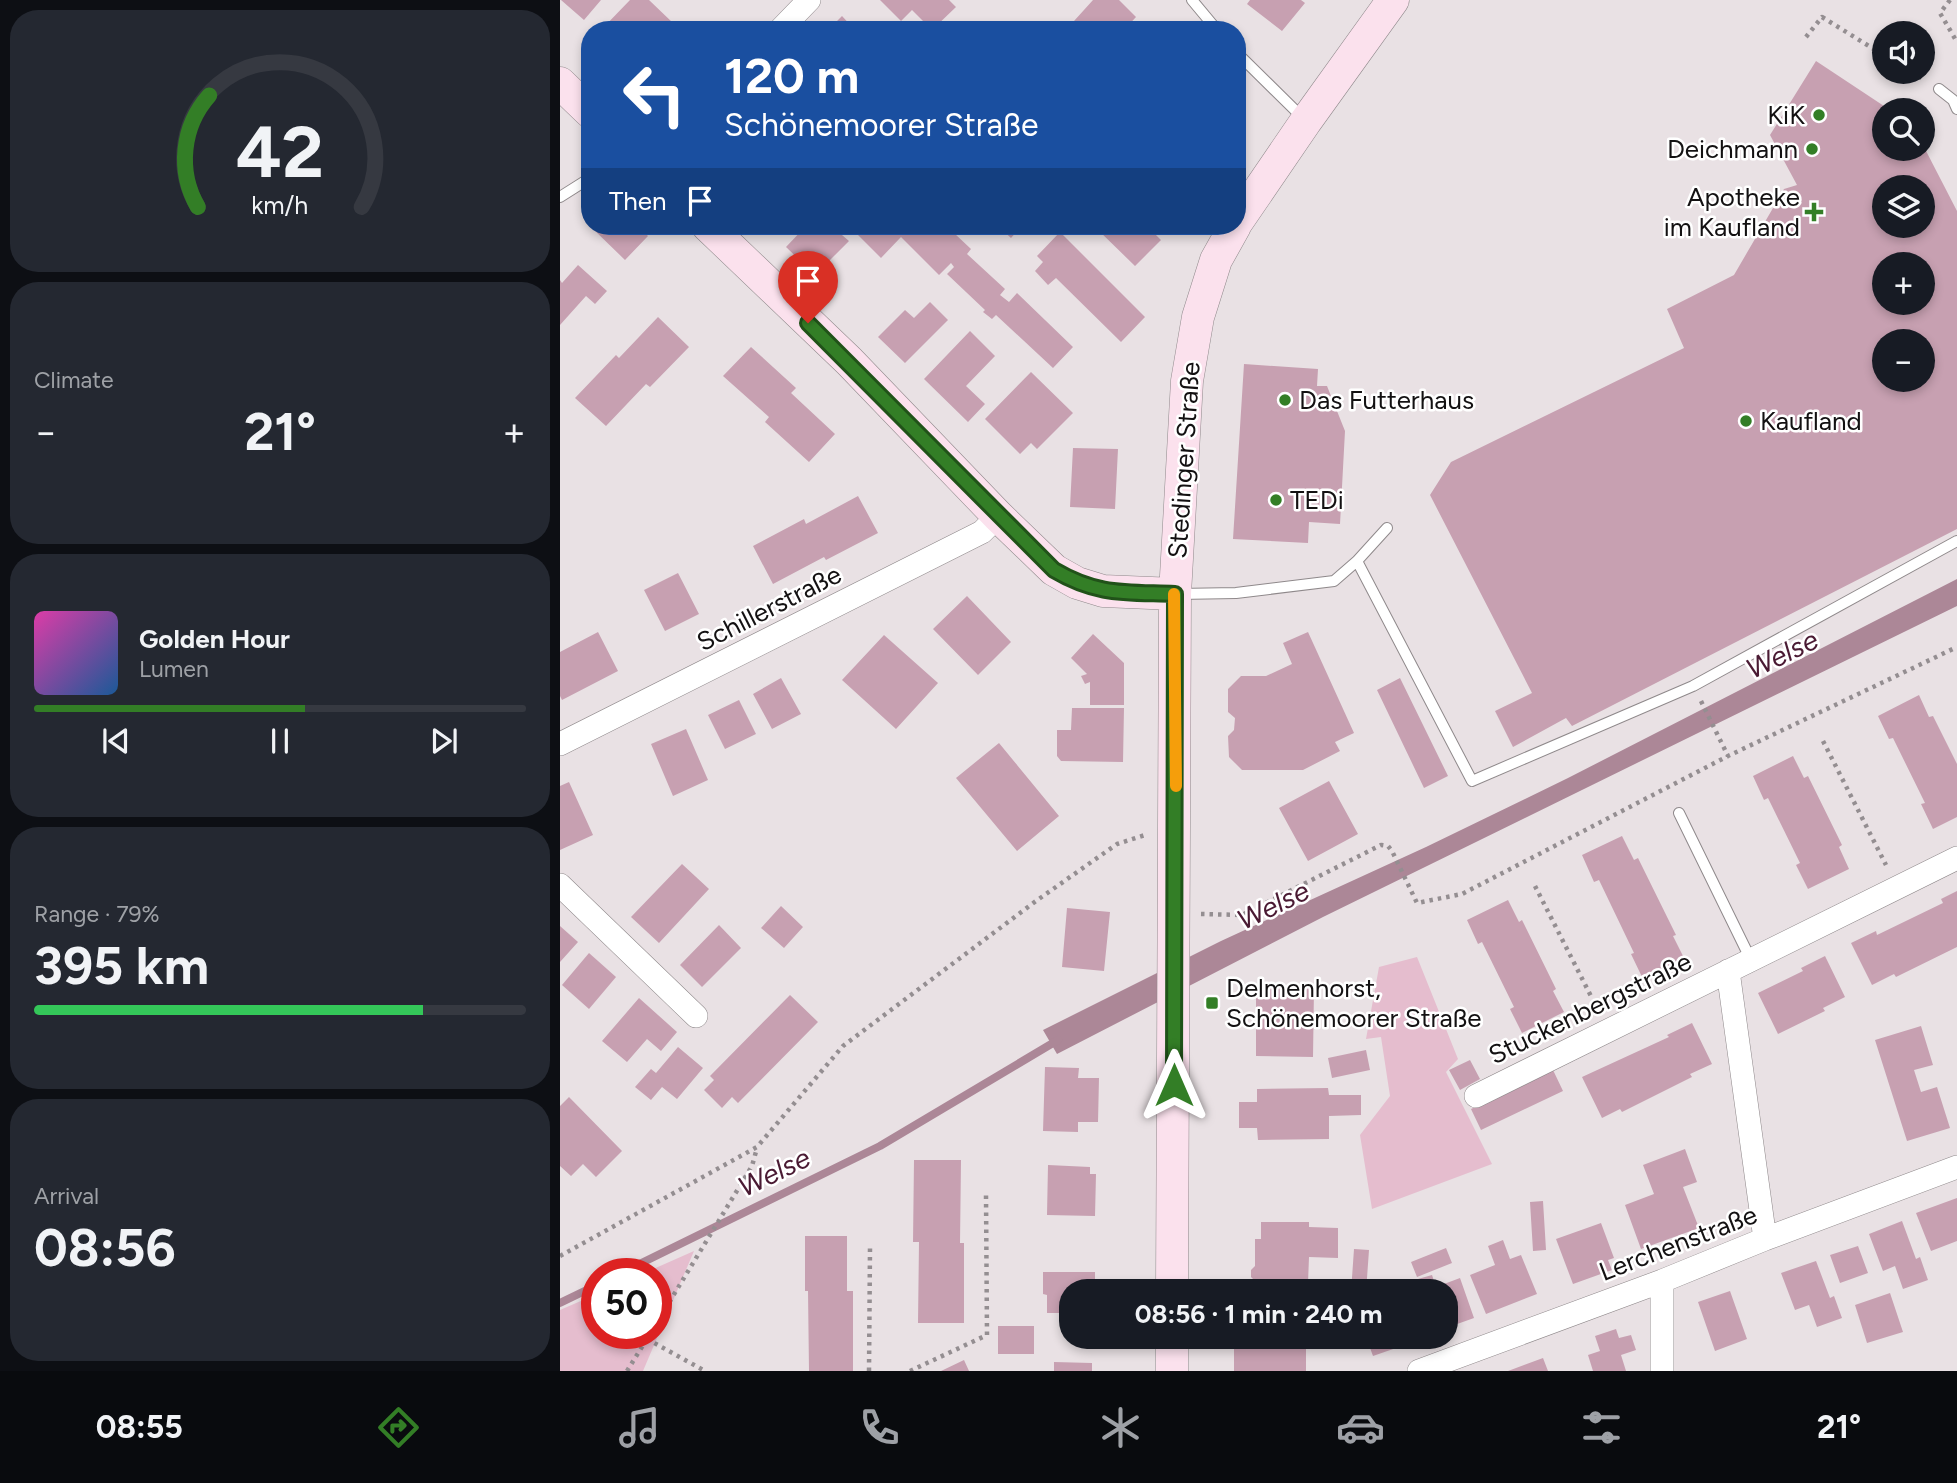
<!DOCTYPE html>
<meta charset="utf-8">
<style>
body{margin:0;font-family:Figtree,sans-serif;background:#242831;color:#f1f3f6;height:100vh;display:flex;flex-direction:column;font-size:26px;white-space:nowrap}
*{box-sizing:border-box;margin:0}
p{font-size:23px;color:#9ea1a6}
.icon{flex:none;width:38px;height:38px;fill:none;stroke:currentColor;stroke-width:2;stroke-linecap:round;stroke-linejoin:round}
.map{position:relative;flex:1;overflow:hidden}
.sheet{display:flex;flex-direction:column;gap:10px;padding:10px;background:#0d0f14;width:560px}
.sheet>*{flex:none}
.guide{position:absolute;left:21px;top:21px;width:665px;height:214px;border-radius:28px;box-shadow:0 4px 10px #0003;background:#1a4fa0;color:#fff;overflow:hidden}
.fabs{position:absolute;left:1312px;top:21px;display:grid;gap:14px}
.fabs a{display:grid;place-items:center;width:63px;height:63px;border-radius:50%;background:#171b24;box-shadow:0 4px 10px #0003;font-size:35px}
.speed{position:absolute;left:21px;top:1258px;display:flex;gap:14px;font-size:35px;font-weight:700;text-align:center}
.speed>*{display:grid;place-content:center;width:91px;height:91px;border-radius:50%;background:#171b24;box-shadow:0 4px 10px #0003;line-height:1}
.speed .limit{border:10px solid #d22;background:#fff;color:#111}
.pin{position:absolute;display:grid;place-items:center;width:60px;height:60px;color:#fff;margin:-72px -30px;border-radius:50% 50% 50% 0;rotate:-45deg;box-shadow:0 0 7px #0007}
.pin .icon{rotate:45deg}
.me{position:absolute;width:77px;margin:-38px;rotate:0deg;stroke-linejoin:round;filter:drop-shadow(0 0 5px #0008)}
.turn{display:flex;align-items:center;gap:24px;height:147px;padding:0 28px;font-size:32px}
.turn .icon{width:91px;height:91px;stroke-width:2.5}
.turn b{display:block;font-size:49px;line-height:60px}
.then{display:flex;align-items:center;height:66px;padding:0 28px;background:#0003;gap:14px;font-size:26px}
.big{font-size:52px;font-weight:700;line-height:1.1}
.sheet .tile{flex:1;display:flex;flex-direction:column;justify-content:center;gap:10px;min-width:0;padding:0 24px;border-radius:28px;background:#242831}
.sheet .dial{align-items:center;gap:0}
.dial svg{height:182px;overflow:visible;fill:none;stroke:#363941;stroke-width:7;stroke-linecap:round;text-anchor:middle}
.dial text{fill:#f1f3f6;stroke:none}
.song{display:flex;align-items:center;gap:21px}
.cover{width:84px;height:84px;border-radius:10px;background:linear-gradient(135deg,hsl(320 70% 55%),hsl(210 70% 35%))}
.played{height:7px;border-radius:4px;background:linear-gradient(90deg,#337e26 55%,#363941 55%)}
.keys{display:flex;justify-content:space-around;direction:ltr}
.heat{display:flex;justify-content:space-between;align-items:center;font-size:38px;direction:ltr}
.charge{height:10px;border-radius:5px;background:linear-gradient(90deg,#34c759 79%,#363941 0)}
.trip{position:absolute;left:499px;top:1279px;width:399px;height:70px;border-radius:28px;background:#171b24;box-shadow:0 4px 10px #0003;font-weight:700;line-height:70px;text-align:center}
.tab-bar{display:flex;height:112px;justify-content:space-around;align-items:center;background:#090b0e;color:#9ea1a6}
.tab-bar .icon{width:49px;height:49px}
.tab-bar .selected{color:#337e26}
.tab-bar b{font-size:32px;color:#f1f3f6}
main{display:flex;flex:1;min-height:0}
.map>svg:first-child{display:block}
.green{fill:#e5bdce}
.water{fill:#ac8797}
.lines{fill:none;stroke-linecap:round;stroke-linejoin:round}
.stream{stroke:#ac8797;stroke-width:8}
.building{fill:#c7a0b1;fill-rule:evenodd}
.lane-casing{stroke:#8f898b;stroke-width:12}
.street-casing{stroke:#8f898b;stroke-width:24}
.secondary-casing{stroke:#8f898b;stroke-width:33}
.path{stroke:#948e91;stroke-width:4.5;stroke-dasharray:3.5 5;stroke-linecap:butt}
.lane{stroke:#fff;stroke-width:10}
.street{stroke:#fff;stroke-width:23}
.secondary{stroke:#fbe1ed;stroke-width:32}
.route-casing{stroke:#215219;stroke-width:18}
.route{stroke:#337e26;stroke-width:12}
.slow{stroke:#f59e0b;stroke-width:12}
.poi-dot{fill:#337e26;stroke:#fff;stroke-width:2.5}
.labels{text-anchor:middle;stroke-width:5;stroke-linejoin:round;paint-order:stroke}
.poi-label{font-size:26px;fill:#131112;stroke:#fff;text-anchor:start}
.street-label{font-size:26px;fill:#131112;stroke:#fff}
.water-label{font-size:28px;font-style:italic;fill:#4a1a33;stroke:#fff}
</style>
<main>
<section class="sheet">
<div class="tile dial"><svg viewBox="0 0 100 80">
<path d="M14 69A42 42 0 1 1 86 69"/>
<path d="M14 69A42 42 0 0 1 19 20" stroke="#337e26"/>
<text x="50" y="56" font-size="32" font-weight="700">42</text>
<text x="50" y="72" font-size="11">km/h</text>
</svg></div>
<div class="tile"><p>Climate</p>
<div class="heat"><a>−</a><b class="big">21°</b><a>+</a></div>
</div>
<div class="tile">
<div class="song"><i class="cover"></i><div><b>Golden Hour</b><p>Lumen</p></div></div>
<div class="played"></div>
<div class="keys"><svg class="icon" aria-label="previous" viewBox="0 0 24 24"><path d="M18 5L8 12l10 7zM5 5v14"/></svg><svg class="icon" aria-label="pause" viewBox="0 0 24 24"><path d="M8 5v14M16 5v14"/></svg><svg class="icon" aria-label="next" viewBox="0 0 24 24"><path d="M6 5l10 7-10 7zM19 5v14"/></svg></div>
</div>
<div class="tile"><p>Range · 79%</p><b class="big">395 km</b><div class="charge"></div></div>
<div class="tile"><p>Arrival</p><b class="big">08:56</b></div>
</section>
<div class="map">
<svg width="1397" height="1371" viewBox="0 0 1397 1371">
<rect width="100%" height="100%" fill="#e9e1e4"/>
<path class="green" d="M 857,957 L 898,1059 L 886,1072 L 932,1164 L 812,1209 L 800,1135 L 830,1096 L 821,1037 L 806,1039 L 819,967 Z
M 134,1251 L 83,1371 L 0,1371 L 0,1310 L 37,1294 L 37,1334 L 96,1334 L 96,1274 L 82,1274 Z"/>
<path class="water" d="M 1397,579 L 1397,606 L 763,917 L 497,1054 L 483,1030 L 661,941 L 866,847 L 1008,778 Z"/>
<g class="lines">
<path class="stream" d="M 59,1274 L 320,1146 L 498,1040
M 0,1303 L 37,1285"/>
</g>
<path class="building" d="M 1,0 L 41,0 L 24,20 Z
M 70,0 L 89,0 L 113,23 L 107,30 L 41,30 Z
M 320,0 L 389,0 L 396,7 L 372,30 L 352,10 L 341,21 Z
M 533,0 L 559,0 L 576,17 L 564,30 L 551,30 L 547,26 L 544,30 L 523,30 L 514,21 Z
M 690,0 L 741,0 L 745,3 L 722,31 L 687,4 Z
M 282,16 L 295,30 L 268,30 Z
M 313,21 L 321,30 L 304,30 Z
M 1256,61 L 1330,110 L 1325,110 L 1325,149 L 1365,149 L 1397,211 L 1397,529 L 1012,726 L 1006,718 L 953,747 L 935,711 L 972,693 L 870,495 L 891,462 L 1124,348 L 1107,309 L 1174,275 L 1224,189 L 1237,185 L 1210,135 ZM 1325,187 L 1363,187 L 1363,226 L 1325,226 ZM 1325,264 L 1363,264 L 1363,303 L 1325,303 ZM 1325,341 L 1363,341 L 1363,380 L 1325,380 Z
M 30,226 L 78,226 L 88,236 L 65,260 Z
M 246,226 L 401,226 L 394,233 L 411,249 L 407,254 L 445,289 L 440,295 L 449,302 L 457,293 L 513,347 L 493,368 L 436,315 L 432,319 L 423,312 L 425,310 L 387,274 L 394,267 L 391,263 L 379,275 L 341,237 L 321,258 L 290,227 L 282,235 L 289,241 L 255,275 L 226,247 Z
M 438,226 L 462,226 L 451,238 Z
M 534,226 L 587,226 L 601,240 L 575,266 Z
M 500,232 L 585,317 L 561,342 L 496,278 L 488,285 L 475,271 L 483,262 L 477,256 Z
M 18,265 L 47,291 L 35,304 L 26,296 L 0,325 L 0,280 L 2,283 Z
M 370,302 L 388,320 L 345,363 L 318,337 L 345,310 L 354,318 Z
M 98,317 L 129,347 L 90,387 L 86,384 L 46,426 L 15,398 L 56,355 L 59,358 Z
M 410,331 L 435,356 L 406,386 L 425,404 L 408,422 L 364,379 Z
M 191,347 L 236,388 L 231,393 L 275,434 L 249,462 L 205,422 L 209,417 L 163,376 Z
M 684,364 L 758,369 L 757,386 L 767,386 L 785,431 L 780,524 L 749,522 L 748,543 L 673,539 Z
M 471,372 L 513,413 L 477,449 L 471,443 L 460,454 L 425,419 Z
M 513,448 L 558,449 L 555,509 L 510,507 Z
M 298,496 L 318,533 L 266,560 L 264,557 L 213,584 L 193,546 L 244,519 L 246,524 Z
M 118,573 L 139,614 L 105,631 L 84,590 Z
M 407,596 L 451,642 L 418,675 L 373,629 Z
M 38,632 L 58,671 L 2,700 L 0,696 L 0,652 Z
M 748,632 L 794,733 L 775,742 L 780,751 L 743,770 L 682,770 L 669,757 L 668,736 L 674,730 L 675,718 L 668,712 L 668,689 L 681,676 L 706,676 L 732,664 L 723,643 Z
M 533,634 L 564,663 L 564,705 L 530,705 L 530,682 L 525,684 L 521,676 L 527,674 L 511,658 Z
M 324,635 L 378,683 L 336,729 L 282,680 Z
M 221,678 L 241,714 L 212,729 L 193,694 Z
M 840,678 L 888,776 L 864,788 L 817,690 Z
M 1359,695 L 1369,717 L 1373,716 L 1397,764 L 1397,817 L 1373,829 L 1361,804 L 1365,803 L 1333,738 L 1329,739 L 1318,716 Z
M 179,700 L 196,734 L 165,749 L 148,715 Z
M 512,708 L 564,708 L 563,762 L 501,761 L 497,756 L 497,730 L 511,730 Z
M 126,729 L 148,780 L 113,796 L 91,744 Z
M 439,743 L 499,816 L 457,851 L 396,778 Z
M 1233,756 L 1244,778 L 1248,776 L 1282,845 L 1279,847 L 1289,869 L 1248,889 L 1236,865 L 1240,863 L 1208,798 L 1204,800 L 1193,776 Z
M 769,781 L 798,834 L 748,861 L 719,808 Z
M 9,782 L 33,835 L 0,850 L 0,786 Z
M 1062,836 L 1074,860 L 1078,858 L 1116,935 L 1113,936 L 1124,958 L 1083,979 L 1071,954 L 1074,953 L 1039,880 L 1034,882 L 1022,855 Z
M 122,864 L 149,889 L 99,943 L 71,917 Z
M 1397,891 L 1397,947 L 1336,977 L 1334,974 L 1312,985 L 1291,943 L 1316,931 L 1317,935 L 1383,903 L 1381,899 Z
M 948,900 L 959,922 L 962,920 L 996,989 L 993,991 L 1004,1012 L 962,1033 L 950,1009 L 954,1007 L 922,942 L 918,944 L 907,920 Z
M 221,906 L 243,927 L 224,948 L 201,928 Z
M 507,908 L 550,912 L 544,971 L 502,967 Z
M 159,925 L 181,948 L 142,987 L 120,965 Z
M 0,926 L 18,942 L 0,962 Z
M 29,953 L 56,977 L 29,1009 L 2,985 Z
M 1265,956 L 1285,997 L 1263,1008 L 1265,1011 L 1218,1034 L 1198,993 L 1243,971 L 1241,968 Z
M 696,988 L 754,988 L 753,1057 L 696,1056 Z
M 230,995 L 258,1022 L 178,1103 L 172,1097 L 162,1108 L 144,1090 L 154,1080 L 150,1076 Z
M 79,998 L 117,1032 L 101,1051 L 87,1039 L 67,1062 L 42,1041 Z
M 1132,1023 L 1152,1064 L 1130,1074 L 1132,1077 L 1062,1112 L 1060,1109 L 1042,1118 L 1022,1077 L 1109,1037 L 1107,1035 Z
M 1361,1026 L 1373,1065 L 1354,1070 L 1361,1092 L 1377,1087 L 1390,1128 L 1347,1141 L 1315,1040 Z
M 118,1047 L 143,1068 L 117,1099 L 102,1087 L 91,1100 L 75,1087 L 91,1069 L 96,1073 Z
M 806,1050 L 810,1070 L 772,1078 L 768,1058 Z
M 910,1060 L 920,1079 L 900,1090 L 889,1070 Z
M 485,1067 L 519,1068 L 518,1078 L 539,1078 L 538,1122 L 518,1122 L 518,1132 L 483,1131 Z
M 993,1070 L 1003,1091 L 921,1130 L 911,1109 Z
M 768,1088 L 769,1095 L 801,1095 L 801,1115 L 769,1116 L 769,1139 L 698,1140 L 697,1128 L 679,1128 L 679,1102 L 697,1102 L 697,1089 Z
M 9,1097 L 62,1151 L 36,1177 L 23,1164 L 11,1176 L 0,1166 L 0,1106 Z
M 1125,1149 L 1137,1182 L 1123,1187 L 1139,1228 L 1081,1249 L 1065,1205 L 1094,1194 L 1083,1165 Z
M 354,1160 L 401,1160 L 400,1243 L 404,1243 L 404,1323 L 358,1323 L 359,1242 L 353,1242 Z
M 488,1165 L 530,1167 L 530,1174 L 536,1174 L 535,1216 L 487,1215 Z
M 1397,1198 L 1397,1241 L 1371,1251 L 1356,1213 Z
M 983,1201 L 986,1250 L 973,1251 L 970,1202 Z
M 1342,1221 L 1356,1259 L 1360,1257 L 1368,1280 L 1343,1289 L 1335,1266 L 1323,1271 L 1309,1234 Z
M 701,1222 L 749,1222 L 749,1227 L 778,1228 L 778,1258 L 749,1257 L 748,1283 L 725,1283 L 725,1292 L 700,1292 L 700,1281 L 695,1281 L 691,1277 L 691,1270 L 695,1266 L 695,1239 L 701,1239 Z
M 1041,1223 L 1054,1258 L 1048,1260 L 1052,1270 L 1013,1284 L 996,1239 Z
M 245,1236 L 287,1236 L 287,1291 L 293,1291 L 293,1371 L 249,1371 L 248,1291 L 245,1291 Z
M 943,1240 L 950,1259 L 961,1255 L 977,1294 L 926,1314 L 910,1275 L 935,1265 L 928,1246 Z
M 1298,1246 L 1308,1273 L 1280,1283 L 1270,1255 Z
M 886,1248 L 892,1263 L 857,1277 L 851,1262 Z
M 794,1249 L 809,1250 L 806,1292 L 791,1292 Z
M 1256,1261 L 1270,1298 L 1274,1296 L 1282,1318 L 1257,1327 L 1249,1305 L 1235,1310 L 1221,1273 Z
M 483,1272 L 535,1272 L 535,1292 L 511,1292 L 511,1313 L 487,1313 L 487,1295 L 483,1294 Z
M 872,1275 L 876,1287 L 900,1278 L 914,1318 L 886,1328 L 886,1292 L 862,1292 L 858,1279 Z
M 1170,1291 L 1187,1339 L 1155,1351 L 1138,1302 Z
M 1330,1293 L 1343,1332 L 1307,1343 L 1295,1305 Z
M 438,1326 L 474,1326 L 474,1354 L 438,1354 Z
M 1056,1329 L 1059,1338 L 1071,1335 L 1076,1350 L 1061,1355 L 1066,1371 L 1033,1371 L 1028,1355 L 1040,1351 L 1035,1336 Z
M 674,1337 L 746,1337 L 746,1371 L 674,1371 Z
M 806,1337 L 857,1337 L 859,1340 L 813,1356 Z
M 983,1358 L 988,1371 L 948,1371 Z
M 404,1360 L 409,1371 L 381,1371 Z
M 494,1362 L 532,1363 L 532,1371 L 494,1371 Z"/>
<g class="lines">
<defs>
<path id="lane" d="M 632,0 L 657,30
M 677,53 L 744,119
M 1379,89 L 1393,100 L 1397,109
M 0,197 L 30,178
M 797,561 L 912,781 L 1133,686 L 1397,541
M 618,594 L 676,593 L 774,581 L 797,561 L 827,528
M 1119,813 L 1191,960"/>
<path id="street" d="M 220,30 L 249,0
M 0,744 L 422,532 L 438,516
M 0,885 L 136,1016
M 1168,971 L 1205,1239
M 916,1096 L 1397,858
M 859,1371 L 1102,1281 L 1205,1239 L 1397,1167
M 1102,1371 L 1102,1281"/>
<path id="secondary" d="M 0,83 L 30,112
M 677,222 L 746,121 L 833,0
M 148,226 L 289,361 L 438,516 L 494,570 L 517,583 L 543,591 L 615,594
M 612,1292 L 615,594 L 627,381 L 638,317 L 656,260 L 675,226
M 612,1371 L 612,1337"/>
</defs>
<use href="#lane" class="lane-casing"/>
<use href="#street" class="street-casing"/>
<use href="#secondary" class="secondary-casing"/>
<path class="path" d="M 1390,0 L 1380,13 L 1397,42
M 1246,37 L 1262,17 L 1325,56
M 1351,72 L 1365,80
M 1141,701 L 1168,756
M 1263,741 L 1326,865
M 975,886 L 1038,1010
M 641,914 L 682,915 L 821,845 L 828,846 L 832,851 L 857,903 L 902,894 L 1168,756 L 1397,647
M 0,1256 L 197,1147 L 283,1046 L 476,901 L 557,844 L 585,835
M 96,1324 L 192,1166 L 197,1148
M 87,1339 L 145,1371
M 67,1371 L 90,1334
M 309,1371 L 310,1248
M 350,1371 L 427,1335 L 426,1195"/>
<use href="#lane" class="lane"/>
<use href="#street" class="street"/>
<use href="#secondary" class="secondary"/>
</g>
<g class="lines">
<defs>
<path id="route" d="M 248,323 L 494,570 C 538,596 566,592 615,594 L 614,1085"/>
</defs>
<use href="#route" class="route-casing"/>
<use href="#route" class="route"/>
<path class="slow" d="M 614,594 L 616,786"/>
</g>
<g class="poi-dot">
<circle cx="1259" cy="115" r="7"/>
<circle cx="1252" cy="149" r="7"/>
<path d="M1250.5 201.5h7v7h7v7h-7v7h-7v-7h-7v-7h7z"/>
<circle cx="725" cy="400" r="7"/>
<circle cx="1186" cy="421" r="7"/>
<circle cx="716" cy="500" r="7"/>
<rect x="645" y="996" width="14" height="14" rx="3.5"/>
</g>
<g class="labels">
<g class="poi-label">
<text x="1245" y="124" text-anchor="end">KiK</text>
<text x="1238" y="158" text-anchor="end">Deichmann</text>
<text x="1240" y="206" text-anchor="end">Apotheke<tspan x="1240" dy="30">im Kaufland</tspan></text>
<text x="739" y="409">Das Futterhaus</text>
<text x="1200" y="430">Kaufland</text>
<text x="730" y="509">TEDi</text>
<text x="666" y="997">Delmenhorst,<tspan x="666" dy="30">Schönemoorer Straße</tspan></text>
</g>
<g class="street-label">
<text transform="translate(624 460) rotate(-86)" y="9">Stedinger Straße</text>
<text transform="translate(209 608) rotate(-27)" y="9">Schillerstraße</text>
<text transform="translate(1030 1008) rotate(-26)" y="9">Stuckenbergstraße</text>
<text transform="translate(1118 1243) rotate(-21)" y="9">Lerchenstraße</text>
</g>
<g class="water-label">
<text transform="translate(1222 654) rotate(-26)" y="10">Welse</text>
<text transform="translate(713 905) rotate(-26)" y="10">Welse</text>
<text transform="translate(214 1172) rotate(-26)" y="10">Welse</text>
</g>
</g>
</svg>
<div class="fabs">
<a><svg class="icon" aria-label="sound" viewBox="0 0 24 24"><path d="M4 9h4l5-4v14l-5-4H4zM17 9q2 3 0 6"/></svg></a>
<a><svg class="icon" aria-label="search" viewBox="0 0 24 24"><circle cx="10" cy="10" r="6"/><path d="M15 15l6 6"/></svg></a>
<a><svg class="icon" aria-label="layers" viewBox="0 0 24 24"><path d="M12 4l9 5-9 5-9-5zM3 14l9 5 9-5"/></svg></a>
<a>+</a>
<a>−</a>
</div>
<div class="speed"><div class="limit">50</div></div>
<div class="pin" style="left:248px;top:323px;background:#d93025"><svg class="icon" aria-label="arrive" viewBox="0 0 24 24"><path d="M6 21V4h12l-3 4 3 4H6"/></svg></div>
<svg class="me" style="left:614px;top:1085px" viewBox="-20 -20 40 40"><path d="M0-17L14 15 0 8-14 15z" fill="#337e26" stroke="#fff" stroke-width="4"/></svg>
<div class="trip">08:56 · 1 min · 240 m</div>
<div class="guide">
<div class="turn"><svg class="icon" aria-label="left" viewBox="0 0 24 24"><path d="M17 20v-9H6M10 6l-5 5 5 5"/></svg><div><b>120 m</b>Schönemoorer Straße</div></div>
<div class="then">Then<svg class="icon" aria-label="arrive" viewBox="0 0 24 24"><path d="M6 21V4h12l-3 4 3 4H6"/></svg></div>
</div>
</div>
</main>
<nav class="tab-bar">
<b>08:55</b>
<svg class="icon selected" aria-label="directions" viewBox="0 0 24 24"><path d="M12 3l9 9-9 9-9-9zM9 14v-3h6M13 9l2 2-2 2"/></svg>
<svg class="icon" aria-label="music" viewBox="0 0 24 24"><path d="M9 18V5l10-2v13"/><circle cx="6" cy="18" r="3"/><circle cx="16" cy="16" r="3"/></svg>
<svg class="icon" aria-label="phone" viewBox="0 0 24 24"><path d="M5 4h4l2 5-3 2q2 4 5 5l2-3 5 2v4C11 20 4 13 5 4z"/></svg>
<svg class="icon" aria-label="climate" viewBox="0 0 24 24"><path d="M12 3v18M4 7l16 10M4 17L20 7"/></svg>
<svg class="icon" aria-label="car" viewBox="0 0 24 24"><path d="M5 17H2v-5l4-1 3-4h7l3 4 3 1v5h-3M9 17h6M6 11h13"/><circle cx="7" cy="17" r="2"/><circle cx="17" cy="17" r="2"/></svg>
<svg class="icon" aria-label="filters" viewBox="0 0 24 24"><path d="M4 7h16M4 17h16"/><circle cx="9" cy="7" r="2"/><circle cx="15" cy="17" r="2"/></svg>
<b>21°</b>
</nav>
